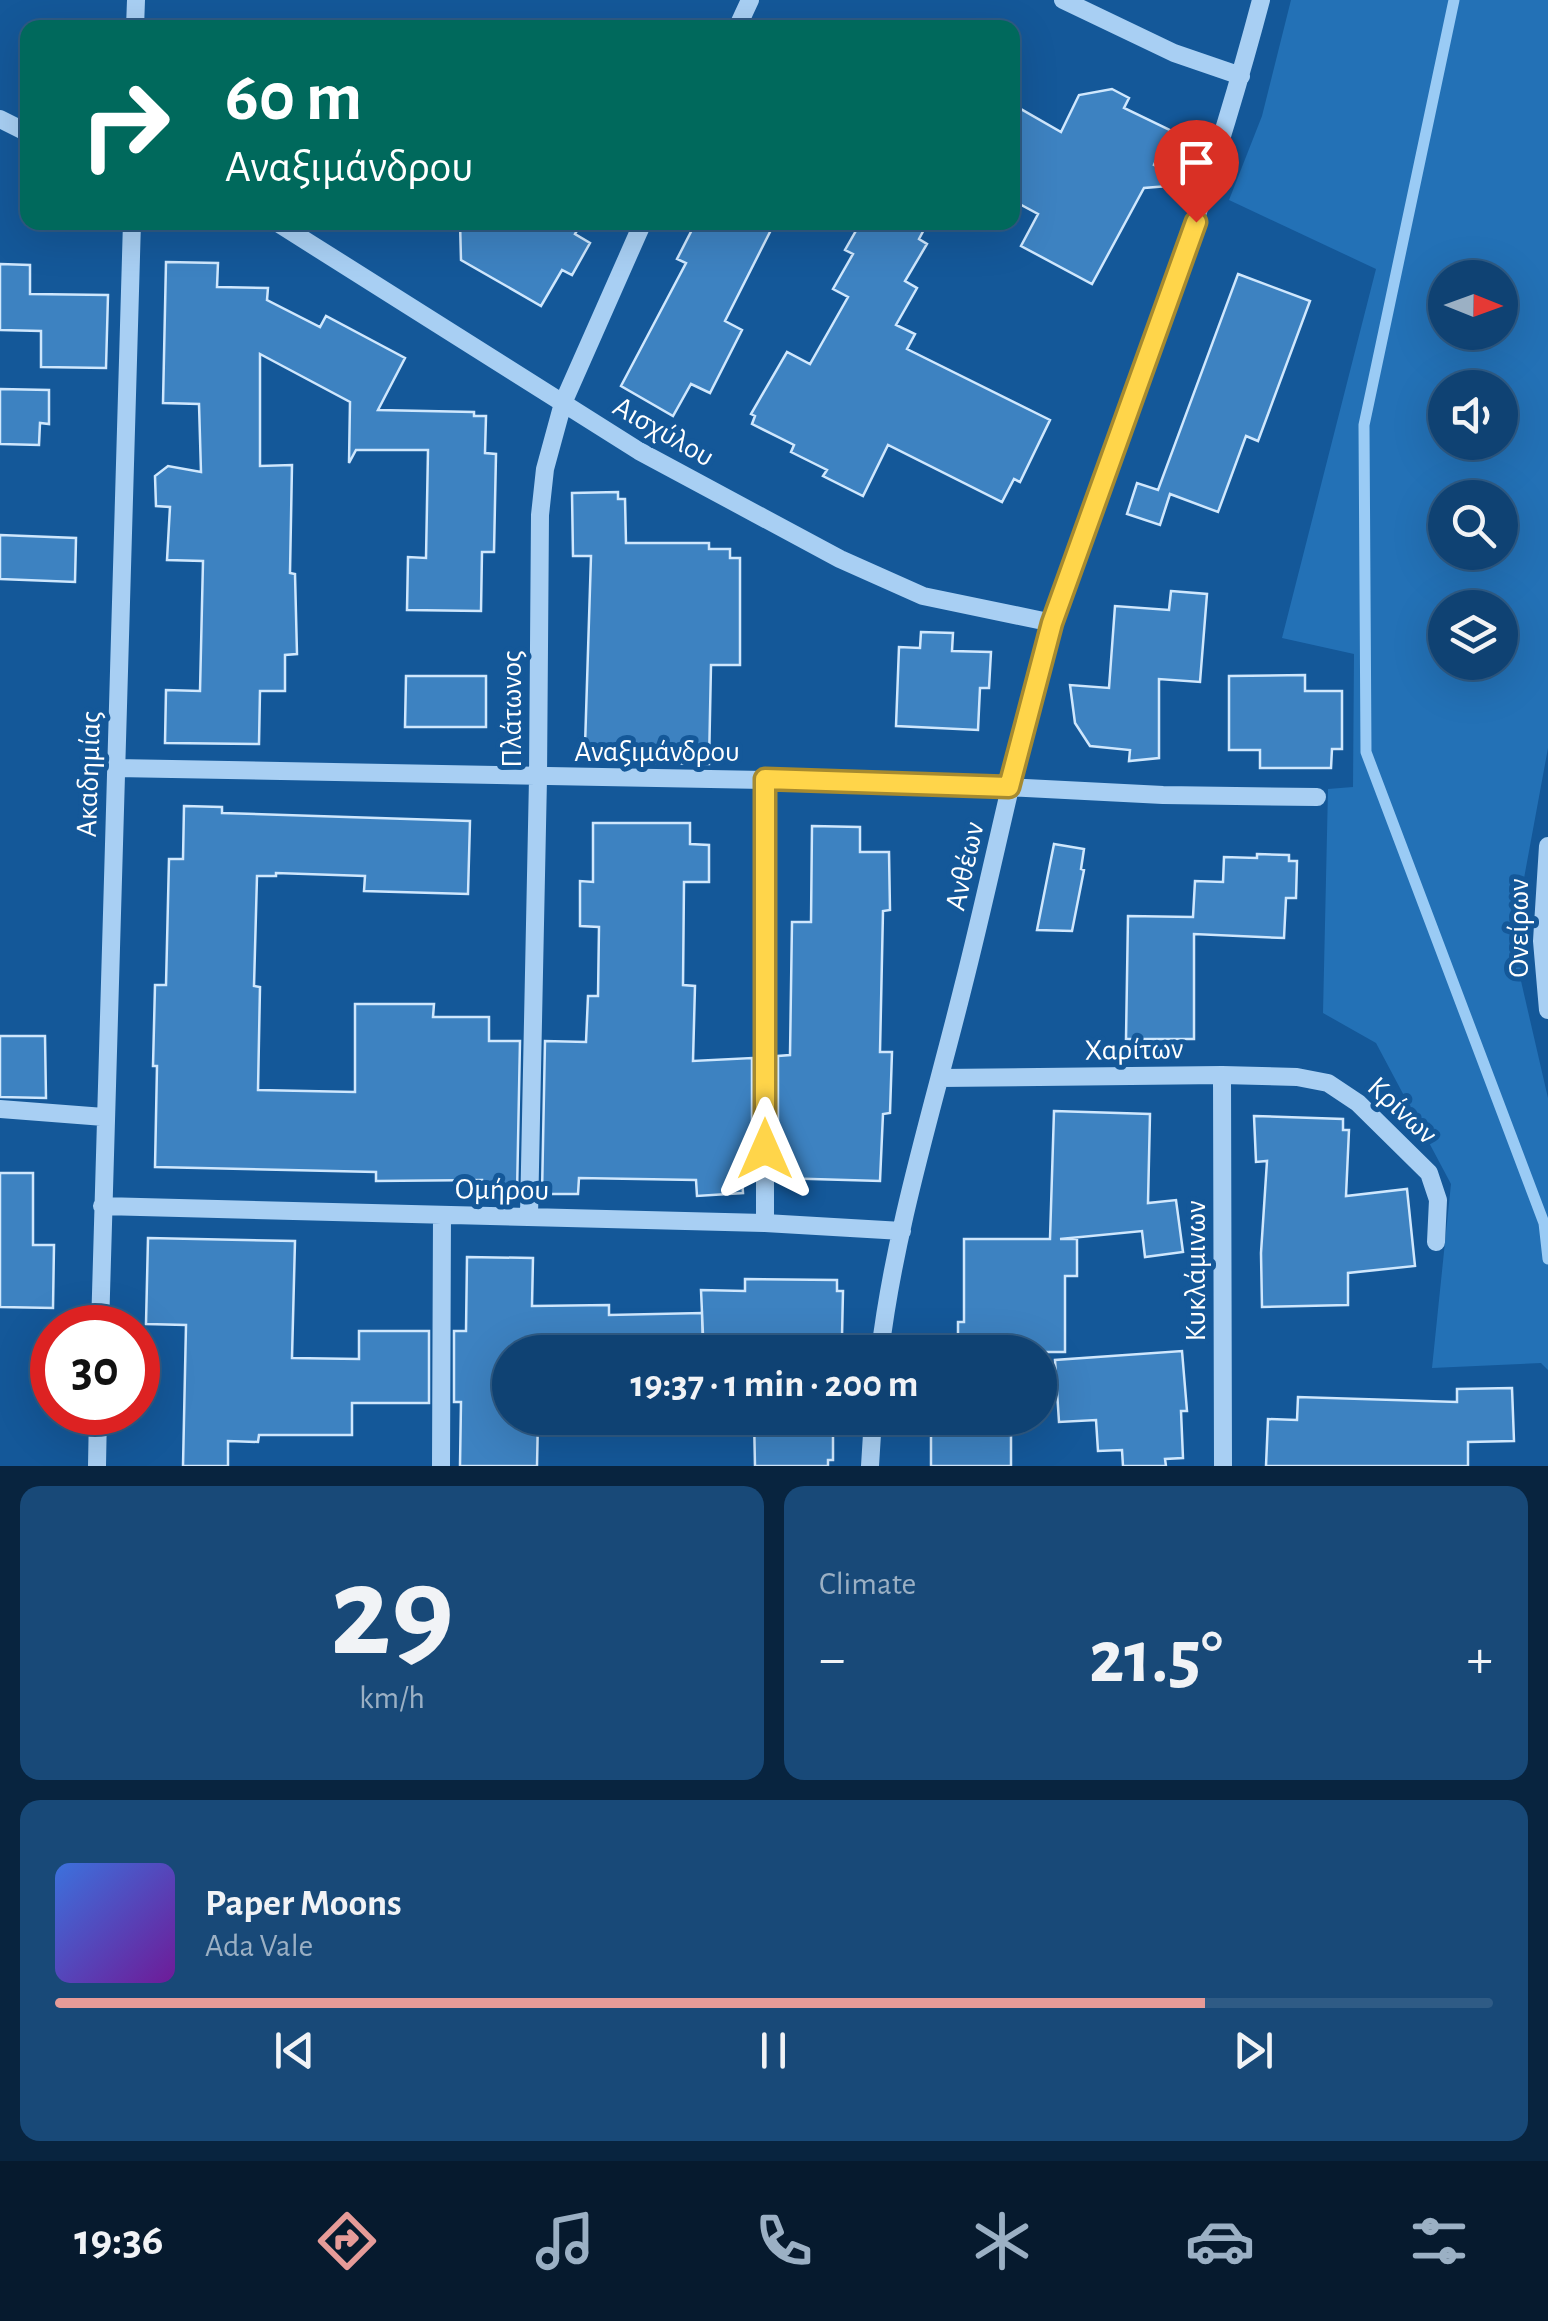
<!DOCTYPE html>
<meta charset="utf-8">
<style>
body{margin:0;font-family:"Alegreya Sans",sans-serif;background:#184978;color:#f1f3f6;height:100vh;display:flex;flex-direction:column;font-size:38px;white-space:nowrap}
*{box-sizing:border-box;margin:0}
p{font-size:32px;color:#9bb0c4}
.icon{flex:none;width:55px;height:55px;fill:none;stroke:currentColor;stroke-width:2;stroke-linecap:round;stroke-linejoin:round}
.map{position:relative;height:1466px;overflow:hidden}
.drawer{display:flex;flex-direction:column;gap:20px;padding:20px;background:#08243f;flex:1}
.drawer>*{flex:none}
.banner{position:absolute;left:20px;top:20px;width:1000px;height:210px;border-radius:20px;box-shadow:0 10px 40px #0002,0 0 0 2px #2f5b85;background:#00695c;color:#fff;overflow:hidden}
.needle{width:65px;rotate:91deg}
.controls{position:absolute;left:1428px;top:260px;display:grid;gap:20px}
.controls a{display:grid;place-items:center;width:90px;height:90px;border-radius:50%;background:#0f4273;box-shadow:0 10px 40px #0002,0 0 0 2px #2f5b85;font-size:50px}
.speed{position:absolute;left:30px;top:1305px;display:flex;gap:20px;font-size:50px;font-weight:700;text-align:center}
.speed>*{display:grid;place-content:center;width:130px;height:130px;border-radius:50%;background:#0f4273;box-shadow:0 10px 40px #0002,0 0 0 2px #2f5b85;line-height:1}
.speed .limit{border:15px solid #d22;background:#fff;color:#111}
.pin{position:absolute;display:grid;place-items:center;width:85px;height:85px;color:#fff;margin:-102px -42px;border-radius:50% 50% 50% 0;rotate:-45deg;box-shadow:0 0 10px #0007}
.pin .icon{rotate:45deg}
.me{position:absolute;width:110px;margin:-55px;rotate:0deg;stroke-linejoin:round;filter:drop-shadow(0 0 8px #0008)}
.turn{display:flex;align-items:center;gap:35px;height:210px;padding:0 40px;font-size:45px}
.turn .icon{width:130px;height:130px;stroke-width:2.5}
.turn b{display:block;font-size:70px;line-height:85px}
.big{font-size:75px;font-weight:700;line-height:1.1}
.drawer .tile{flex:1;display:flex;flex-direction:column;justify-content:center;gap:15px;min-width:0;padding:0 35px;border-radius:20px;background:#184978}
.drawer .dial{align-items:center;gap:0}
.dial b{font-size:130px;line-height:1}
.song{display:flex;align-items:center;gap:30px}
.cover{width:120px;height:120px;border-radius:15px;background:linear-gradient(135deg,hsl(220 70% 55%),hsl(280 70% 35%))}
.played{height:10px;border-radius:5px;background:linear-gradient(90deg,#e69b98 80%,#2f5b85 80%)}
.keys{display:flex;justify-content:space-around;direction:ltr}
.heat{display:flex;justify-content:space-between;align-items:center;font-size:55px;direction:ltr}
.drawer .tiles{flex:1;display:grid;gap:20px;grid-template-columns:1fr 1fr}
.tile:last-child{grid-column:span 2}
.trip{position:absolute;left:492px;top:1335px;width:565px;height:100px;border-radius:50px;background:#0f4273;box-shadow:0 10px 40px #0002,0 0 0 2px #2f5b85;font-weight:700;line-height:100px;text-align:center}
.tab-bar{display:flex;height:160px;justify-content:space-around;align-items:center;background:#061a2e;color:#9bb0c4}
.tab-bar .icon{width:70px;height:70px}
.tab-bar .selected{color:#e69b98}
.tab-bar b{font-size:45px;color:#f1f3f6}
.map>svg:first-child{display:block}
.green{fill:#2371b6;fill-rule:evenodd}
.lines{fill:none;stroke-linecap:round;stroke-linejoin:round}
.stream{stroke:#9acbf5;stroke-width:11}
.building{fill:#3d82c1;stroke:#cfe7fd;stroke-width:2.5}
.minor{stroke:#a8cff3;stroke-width:18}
.route-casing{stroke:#a68a30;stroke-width:25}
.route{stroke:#ffd54a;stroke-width:18}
.labels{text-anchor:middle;stroke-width:10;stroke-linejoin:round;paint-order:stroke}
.street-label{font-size:30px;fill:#fff;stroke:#145899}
</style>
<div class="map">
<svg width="1548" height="1466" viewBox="0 0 1548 1466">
<rect width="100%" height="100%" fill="#145899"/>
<path class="green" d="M 1291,0 L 1548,0 L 1548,748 L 1520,900 L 1521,981 L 1548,1098 L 1548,1370 L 1541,1363 L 1432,1368 L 1451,1184 L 1376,1043 L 1323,1013 L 1328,789 L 1353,787 L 1354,654 L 1282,638 L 1376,269 L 1229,200 L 1262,116 ZM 1445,278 L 1500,278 L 1500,332 L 1445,332 ZM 1445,388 L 1500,388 L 1500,442 L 1445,442 ZM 1445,498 L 1500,498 L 1500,552 L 1445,552 ZM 1445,608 L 1500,608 L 1500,662 L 1445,662 Z"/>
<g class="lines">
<path class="stream" d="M 1454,0 L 1364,425 L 1366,752 L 1544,1223 L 1548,1259"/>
</g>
<path class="building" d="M 1112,89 L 1129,98 L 1124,108 L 1170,130 L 1154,165 L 1194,184 L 1144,188 L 1092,284 L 1021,246 L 1038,214 L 1012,200 L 1012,104 L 1061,132 L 1079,95 Z
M 460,222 L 582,222 L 575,234 L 590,243 L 572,275 L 562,270 L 541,306 L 461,260 Z
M 696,222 L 775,222 L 725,321 L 742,330 L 710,393 L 691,384 L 673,416 L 621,386 L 686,263 L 677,259 Z
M 861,222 L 928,222 L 919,239 L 927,244 L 905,281 L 917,288 L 896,325 L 915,334 L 907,349 L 1050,420 L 1020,482 L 1014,479 L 1002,502 L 888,445 L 863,496 L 823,476 L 827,470 L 791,452 L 794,445 L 752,424 L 755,416 L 751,414 L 787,352 L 810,364 L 848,297 L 833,289 L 853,254 L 845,250 Z
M 166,262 L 218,263 L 217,287 L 268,288 L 267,300 L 320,327 L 326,316 L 405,358 L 378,410 L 474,412 L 474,416 L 486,416 L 485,453 L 496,454 L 494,552 L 482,552 L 481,611 L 407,610 L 408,557 L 426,558 L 428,450 L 356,450 L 349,463 L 350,402 L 260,354 L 260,466 L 292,465 L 290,573 L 295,574 L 297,654 L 285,655 L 285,691 L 260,691 L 259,744 L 165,743 L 166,690 L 200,691 L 203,561 L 167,560 L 170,507 L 156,506 L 155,476 L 168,466 L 201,472 L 199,404 L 163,403 Z
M 0,264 L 30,265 L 30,294 L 108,295 L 106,368 L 41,367 L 41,331 L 0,330 Z
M 1238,274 L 1310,301 L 1258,441 L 1246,436 L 1218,512 L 1170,494 L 1160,525 L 1127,514 L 1137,483 L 1158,490 Z
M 0,389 L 49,390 L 49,424 L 40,423 L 39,445 L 0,444 Z
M 618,492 L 618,499 L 625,499 L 626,543 L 709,543 L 709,549 L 730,549 L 730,558 L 740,558 L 740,665 L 711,665 L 709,764 L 654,763 L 654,747 L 585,746 L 591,556 L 573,556 L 572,493 Z
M 0,535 L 76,538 L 75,582 L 0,579 Z
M 1171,591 L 1207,594 L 1200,682 L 1159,679 L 1159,758 L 1129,761 L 1130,750 L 1090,746 L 1075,723 L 1070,685 L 1109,688 L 1115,606 L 1169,610 Z
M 921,632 L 953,633 L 952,651 L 991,652 L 989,688 L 980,688 L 978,730 L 896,726 L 899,647 L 920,648 Z
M 1305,675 L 1305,691 L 1342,691 L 1342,749 L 1332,749 L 1331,768 L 1260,768 L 1260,750 L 1229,750 L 1229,676 Z
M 406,676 L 486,676 L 486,727 L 405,727 Z
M 184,806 L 222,807 L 222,813 L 470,821 L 468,894 L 364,891 L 365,876 L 276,873 L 276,876 L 257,876 L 254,986 L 260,987 L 258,1090 L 355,1092 L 355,1004 L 434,1004 L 433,1017 L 489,1017 L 489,1041 L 520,1041 L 517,1194 L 482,1194 L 482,1180 L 376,1181 L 376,1172 L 155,1167 L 157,1066 L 153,1066 L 155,985 L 166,985 L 169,859 L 183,859 Z
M 593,823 L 690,823 L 690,844 L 709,845 L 709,882 L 684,882 L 683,985 L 695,986 L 693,1061 L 752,1058 L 752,1177 L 742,1177 L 743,1193 L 697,1196 L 696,1180 L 579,1178 L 578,1194 L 542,1194 L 545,1041 L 586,1042 L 588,996 L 598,996 L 599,927 L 580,926 L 580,881 L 593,882 Z
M 812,826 L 860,827 L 860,852 L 889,852 L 890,910 L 883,911 L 880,1052 L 892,1052 L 890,1113 L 883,1114 L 880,1181 L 778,1178 L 778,1056 L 790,1055 L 792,922 L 811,922 Z
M 1054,844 L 1084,849 L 1081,869 L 1084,870 L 1072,931 L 1037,930 Z
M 1257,854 L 1289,855 L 1289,861 L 1297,861 L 1296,898 L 1286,898 L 1284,938 L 1194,934 L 1194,1039 L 1126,1039 L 1128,916 L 1193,917 L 1195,881 L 1223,882 L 1224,857 L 1257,858 Z
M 0,1036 L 45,1036 L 46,1098 L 0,1097 Z
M 1054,1111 L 1150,1114 L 1148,1203 L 1176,1200 L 1183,1252 L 1145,1257 L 1142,1231 L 1060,1239 L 1077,1239 L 1077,1276 L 1065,1276 L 1065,1352 L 958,1352 L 958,1322 L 964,1322 L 964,1239 L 1050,1239 Z
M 1254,1116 L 1343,1119 L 1343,1130 L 1349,1130 L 1346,1196 L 1407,1189 L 1415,1266 L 1348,1273 L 1348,1305 L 1262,1307 L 1261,1253 L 1267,1161 L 1256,1162 Z
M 0,1173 L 33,1173 L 33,1245 L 54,1245 L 53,1308 L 0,1307 Z
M 148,1238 L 295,1241 L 292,1358 L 359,1359 L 359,1331 L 429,1331 L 429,1403 L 352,1403 L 352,1435 L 259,1435 L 258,1442 L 228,1441 L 228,1466 L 183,1466 L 186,1325 L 146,1324 Z
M 467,1257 L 533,1258 L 532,1306 L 609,1305 L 609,1315 L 702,1313 L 703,1352 L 510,1352 L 510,1418 L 538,1418 L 537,1466 L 460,1466 L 461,1402 L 454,1402 L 454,1331 L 466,1331 Z
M 745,1279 L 837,1280 L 837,1291 L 843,1291 L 842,1337 L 703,1335 L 701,1290 L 745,1291 Z
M 1182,1351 L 1187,1411 L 1181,1411 L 1183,1458 L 1165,1459 L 1166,1466 L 1123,1466 L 1122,1450 L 1098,1451 L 1096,1420 L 1059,1422 L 1055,1360 Z
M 1512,1388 L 1514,1441 L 1468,1442 L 1468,1466 L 1266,1466 L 1268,1419 L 1297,1420 L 1298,1397 L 1457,1402 L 1457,1389 Z
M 754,1418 L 828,1418 L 828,1429 L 833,1429 L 833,1460 L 828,1460 L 828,1466 L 755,1466 Z
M 931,1418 L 1011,1418 L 1011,1466 L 931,1466 Z"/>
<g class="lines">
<path class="minor" d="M 1063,0 L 1174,53 L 1241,76
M 135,28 L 136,0
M 737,28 L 750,0
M 0,119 L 28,133
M 276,222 L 639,451 L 840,559 L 923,596 L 1053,623
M 116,768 L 930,783 L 1163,795 L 1317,797
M 765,779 L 765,1223
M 1548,846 L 1542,941 L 1548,1010
M 1222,1075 L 1223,1466
M 940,1078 L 1222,1075 L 1297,1077 L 1328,1083 L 1358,1103 L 1429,1173 L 1438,1200 L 1436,1242
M 0,1109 L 104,1117
M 102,1206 L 765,1223 L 902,1231
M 529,1216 L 538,778 L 540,515 L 545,469 L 563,403 L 643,222
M 100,1328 L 132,222
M 880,1352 C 895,1228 933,1108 963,987 C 994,866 1017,743 1053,623 C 1127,417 1205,212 1261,0
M 97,1466 L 98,1412
M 441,1466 L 442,1215
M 870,1466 L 873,1418"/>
</g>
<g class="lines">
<defs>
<path id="route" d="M 765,1149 L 765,779 L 1009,787 L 1052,623 L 1196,222"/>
</defs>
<use href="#route" class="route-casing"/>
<use href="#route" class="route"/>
</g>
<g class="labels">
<g class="street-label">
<text transform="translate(664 431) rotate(30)" y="10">Αισχύλου</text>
<text transform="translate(511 709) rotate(-90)" y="10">Πλάτωνος</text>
<text x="657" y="761">Αναξιμάνδρου</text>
<text transform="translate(88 774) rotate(-88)" y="10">Ακαδημίας</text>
<text transform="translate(964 866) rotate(-77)" y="10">Ανθέων</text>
<text transform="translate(1518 928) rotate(-90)" y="10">Ονείρων</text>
<text transform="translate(1134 1049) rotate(-1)" y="10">Χαρίτων</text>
<text transform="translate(1403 1110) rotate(43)" y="10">Κρίνων</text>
<text transform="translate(502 1189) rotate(1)" y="10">Ομήρου</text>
<text transform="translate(1195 1271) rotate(-90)" y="10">Κυκλάμινων</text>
</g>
</g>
</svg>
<div class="controls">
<a><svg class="needle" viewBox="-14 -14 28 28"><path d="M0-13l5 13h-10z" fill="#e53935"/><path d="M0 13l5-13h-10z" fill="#9bb0c4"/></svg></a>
<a><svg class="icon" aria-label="sound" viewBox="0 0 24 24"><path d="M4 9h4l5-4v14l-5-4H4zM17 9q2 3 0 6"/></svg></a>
<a><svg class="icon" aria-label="search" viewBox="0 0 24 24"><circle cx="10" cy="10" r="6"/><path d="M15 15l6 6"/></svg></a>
<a><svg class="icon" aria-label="layers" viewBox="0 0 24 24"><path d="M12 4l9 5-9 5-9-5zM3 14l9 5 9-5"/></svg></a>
</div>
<div class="speed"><div class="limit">30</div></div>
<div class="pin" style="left:1196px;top:222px;background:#d93025"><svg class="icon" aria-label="arrive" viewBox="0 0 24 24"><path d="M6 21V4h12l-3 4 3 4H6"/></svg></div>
<svg class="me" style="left:765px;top:1149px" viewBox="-20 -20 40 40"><path d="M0-17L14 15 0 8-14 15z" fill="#ffd54a" stroke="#fff" stroke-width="4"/></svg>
<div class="trip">19:37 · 1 min · 200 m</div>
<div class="banner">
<div class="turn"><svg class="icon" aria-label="right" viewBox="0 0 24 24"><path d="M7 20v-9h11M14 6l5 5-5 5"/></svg><div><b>60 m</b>Αναξιμάνδρου</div></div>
</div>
</div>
<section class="drawer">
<div class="tiles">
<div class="tile dial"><b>29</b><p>km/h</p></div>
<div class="tile"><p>Climate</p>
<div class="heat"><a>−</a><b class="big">21.5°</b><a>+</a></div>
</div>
<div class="tile">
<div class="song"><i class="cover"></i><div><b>Paper Moons</b><p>Ada Vale</p></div></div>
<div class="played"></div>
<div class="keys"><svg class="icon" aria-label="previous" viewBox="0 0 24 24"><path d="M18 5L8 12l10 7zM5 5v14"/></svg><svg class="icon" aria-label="pause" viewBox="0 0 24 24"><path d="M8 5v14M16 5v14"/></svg><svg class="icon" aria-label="next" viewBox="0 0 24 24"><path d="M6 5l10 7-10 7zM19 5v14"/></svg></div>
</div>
</div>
</section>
<nav class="tab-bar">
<b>19:36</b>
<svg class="icon selected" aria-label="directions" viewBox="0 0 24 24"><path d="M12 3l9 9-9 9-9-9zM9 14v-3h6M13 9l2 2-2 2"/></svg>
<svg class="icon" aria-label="music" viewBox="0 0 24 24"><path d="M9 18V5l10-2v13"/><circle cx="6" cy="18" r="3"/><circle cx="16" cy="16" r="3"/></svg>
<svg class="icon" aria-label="phone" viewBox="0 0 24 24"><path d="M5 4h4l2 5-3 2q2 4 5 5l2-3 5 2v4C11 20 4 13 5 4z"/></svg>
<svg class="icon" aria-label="climate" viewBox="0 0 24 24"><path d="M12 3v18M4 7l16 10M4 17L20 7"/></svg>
<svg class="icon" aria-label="car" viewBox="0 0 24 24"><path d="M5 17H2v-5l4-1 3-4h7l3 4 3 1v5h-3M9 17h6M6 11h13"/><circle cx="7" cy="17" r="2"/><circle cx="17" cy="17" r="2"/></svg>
<svg class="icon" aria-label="filters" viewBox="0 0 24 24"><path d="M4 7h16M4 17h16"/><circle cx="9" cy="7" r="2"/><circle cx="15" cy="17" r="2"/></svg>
</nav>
